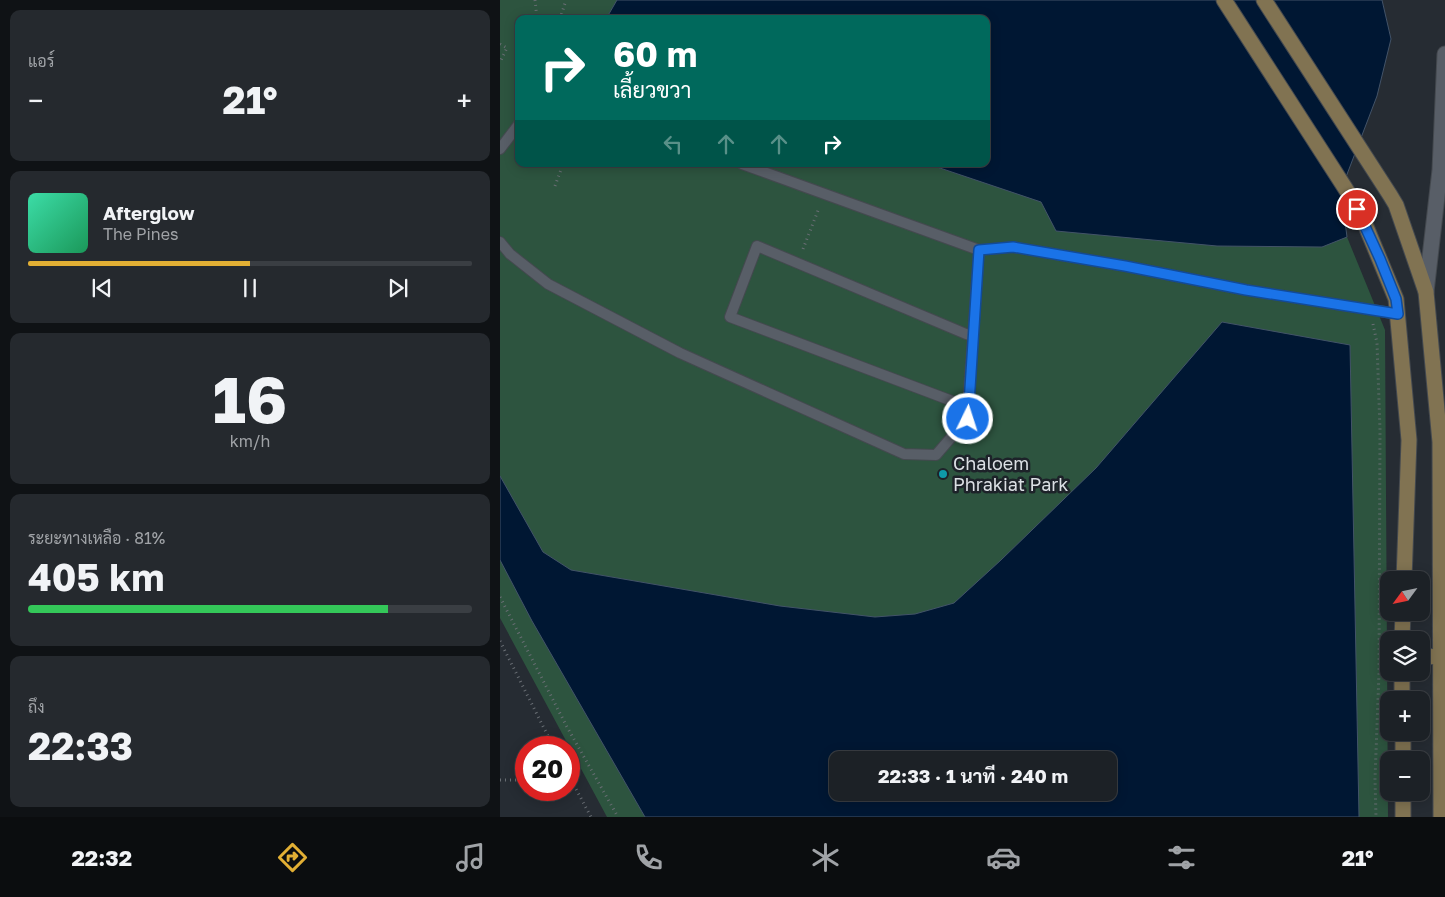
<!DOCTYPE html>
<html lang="th">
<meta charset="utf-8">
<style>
body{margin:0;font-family:"Golos Text",Sarabun,sans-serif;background:#25292e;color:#f1f3f6;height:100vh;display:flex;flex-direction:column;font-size:19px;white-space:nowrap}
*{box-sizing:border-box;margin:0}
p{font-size:16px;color:#a0a3a7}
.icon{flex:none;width:28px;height:28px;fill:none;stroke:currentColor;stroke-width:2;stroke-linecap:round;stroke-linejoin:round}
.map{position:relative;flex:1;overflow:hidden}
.details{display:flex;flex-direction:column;gap:10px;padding:10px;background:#0f1215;width:500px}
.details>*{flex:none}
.top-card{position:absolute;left:15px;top:15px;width:475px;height:152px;border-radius:10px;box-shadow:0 2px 12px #0003,0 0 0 1px #3a3e43;background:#00695c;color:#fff;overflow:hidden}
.needle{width:32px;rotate:237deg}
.tools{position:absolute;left:880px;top:571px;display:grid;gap:10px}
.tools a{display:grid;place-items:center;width:50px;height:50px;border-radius:10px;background:#1c2126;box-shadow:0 2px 12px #0003,0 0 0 1px #3a3e43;font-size:25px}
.speed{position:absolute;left:15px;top:736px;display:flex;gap:10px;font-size:25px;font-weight:700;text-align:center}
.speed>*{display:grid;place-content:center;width:65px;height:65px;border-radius:50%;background:#1c2126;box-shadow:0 2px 12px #0003,0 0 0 1px #3a3e43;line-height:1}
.speed .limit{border:8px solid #d22;background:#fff;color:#111}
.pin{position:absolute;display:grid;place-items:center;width:42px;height:42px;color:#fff;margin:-21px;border:2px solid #fff;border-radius:50%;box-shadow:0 1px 5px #0007}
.me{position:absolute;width:55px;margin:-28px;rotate:4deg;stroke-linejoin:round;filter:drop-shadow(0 0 4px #0008)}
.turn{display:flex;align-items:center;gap:18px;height:105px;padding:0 15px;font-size:22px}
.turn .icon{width:65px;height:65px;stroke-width:2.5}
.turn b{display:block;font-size:35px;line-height:42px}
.lanes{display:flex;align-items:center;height:48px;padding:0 15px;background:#0003;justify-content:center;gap:25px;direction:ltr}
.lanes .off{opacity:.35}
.big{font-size:38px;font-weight:700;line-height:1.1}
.details .card{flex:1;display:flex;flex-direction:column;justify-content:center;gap:8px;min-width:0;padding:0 18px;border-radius:10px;background:#25292e}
.details .dial{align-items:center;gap:0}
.dial b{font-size:65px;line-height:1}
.song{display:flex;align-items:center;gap:15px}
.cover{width:60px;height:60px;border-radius:8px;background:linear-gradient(135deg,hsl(160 70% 55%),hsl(150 70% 35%))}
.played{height:5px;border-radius:2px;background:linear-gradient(90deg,#e2af34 50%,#3a3e43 50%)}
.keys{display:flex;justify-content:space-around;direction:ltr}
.heat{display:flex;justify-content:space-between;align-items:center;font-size:28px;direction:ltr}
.charge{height:8px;border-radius:4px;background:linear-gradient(90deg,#34c759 81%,#3a3e43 0)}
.trip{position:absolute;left:329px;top:751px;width:288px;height:50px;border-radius:10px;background:#1c2126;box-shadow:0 2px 12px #0003,0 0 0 1px #3a3e43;font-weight:700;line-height:50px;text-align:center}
.menu{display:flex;height:80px;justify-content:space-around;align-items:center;background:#0b0d0f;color:#a0a3a7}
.menu .icon{width:35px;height:35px}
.menu .active{color:#e2af34}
.menu b{font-size:22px;color:#f1f3f6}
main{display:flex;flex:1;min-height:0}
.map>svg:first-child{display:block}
.green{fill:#2d543f;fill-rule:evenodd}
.water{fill:#001733;stroke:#425368;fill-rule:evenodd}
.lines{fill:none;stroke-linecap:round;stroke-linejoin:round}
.lane-casing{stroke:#44494f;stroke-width:12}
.street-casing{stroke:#44494f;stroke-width:17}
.secondary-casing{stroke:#44494f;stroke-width:17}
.path{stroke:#696e74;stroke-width:3;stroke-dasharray:1 4;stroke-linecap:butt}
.lane{stroke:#585e67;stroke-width:10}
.street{stroke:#585e67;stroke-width:15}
.secondary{stroke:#817352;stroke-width:15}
.route-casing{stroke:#114b97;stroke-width:12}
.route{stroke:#1a73e8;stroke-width:9}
.culture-dot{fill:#0f9aa8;stroke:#1d2229;stroke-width:2}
.labels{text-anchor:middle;stroke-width:5;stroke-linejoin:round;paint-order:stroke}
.poi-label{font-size:18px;fill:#dbdfe4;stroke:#1d2229;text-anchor:start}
</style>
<main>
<section class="details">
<div class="card"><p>แอร์</p>
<div class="heat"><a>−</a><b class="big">21°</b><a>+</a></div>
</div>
<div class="card">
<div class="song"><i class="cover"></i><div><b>Afterglow</b><p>The Pines</p></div></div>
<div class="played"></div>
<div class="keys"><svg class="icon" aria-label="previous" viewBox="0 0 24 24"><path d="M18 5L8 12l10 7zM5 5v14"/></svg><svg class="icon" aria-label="pause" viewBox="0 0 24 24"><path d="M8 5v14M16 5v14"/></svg><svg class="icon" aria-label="next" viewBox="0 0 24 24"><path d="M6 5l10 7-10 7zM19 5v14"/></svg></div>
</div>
<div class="card dial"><b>16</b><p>km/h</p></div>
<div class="card"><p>ระยะทางเหลือ · 81%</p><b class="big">405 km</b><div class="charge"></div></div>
<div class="card"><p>ถึง</p><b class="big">22:33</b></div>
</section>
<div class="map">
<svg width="945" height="817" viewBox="0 0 945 817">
<rect width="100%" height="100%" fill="#262c33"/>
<path class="green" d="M 0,0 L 704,0 L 847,237 L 885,330 L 888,817 L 107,817 L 0,618 ZM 19,19 L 486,19 L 486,164 L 19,164 ZM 338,760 L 608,760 L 608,792 L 338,792 Z"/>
<path class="water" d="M 117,0 L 882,0 L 891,39 L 877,96 L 841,190 L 847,237 L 822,247 L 717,246 L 556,231 L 541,202 L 428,164 L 486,164 L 486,19 L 106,19 Z
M 722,322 L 850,345 L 859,817 L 145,817 L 32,621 L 0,560 L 0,476 L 43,552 L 71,570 L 280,606 L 375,617 L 415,614 L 454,603 L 501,560 L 596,468 ZM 338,760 L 608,760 L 608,792 L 338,792 Z"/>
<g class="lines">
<defs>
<path id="lane" d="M 0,149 L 19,124
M 242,164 L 479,250 L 513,247 L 625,266 L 746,290 L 898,314
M 0,242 L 10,254 L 48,284 L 180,353 L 404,454 L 436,455 L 467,419 L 479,250
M 468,407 L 230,317 L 257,246 L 466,334 L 473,336"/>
<path id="street" d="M 926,292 L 940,170 L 945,54"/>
<path id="secondary" d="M 724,0 L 849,194 L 865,224 L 896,299 L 909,440 L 904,580
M 764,0 L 890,195 L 896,205 L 926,292 L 940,442 L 941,817
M 902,640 L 903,612
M 921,656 L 940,657
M 902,672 L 902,700
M 903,732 L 903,760
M 903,792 L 903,817"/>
</defs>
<use href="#lane" class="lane-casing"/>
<use href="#street" class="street-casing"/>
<use href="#secondary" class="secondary-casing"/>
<path class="path" d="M 35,0 L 37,19
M 60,19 L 66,0
M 0,44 L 7,48 L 0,62
M 55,186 L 63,164
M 303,249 L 319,208
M 873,324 L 877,343 L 880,430 L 879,673 L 875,779 L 876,817
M 0,597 L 67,727 L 118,817
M 0,641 L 54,748
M 69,776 L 91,817
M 0,780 L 26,780"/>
<use href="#lane" class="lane"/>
<use href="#street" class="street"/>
<use href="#secondary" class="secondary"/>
</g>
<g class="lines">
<defs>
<path id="route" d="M 468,419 L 479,250 L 513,247 L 625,266 L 746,290 L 898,314 L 896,299 L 880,259 L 857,209"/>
</defs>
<use href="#route" class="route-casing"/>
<use href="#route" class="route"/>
</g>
<circle class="culture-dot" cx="443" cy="474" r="5"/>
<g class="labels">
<g class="poi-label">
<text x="453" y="470">Chaloem<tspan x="453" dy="21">Phrakiat Park</tspan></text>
</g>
</g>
</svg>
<div class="tools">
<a><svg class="needle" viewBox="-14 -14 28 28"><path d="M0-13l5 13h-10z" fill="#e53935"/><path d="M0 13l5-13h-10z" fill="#a0a3a7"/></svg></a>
<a><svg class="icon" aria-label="layers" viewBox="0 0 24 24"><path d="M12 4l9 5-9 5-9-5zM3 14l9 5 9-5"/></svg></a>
<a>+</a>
<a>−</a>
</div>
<div class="speed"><div class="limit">20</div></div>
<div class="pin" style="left:857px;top:209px;background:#d93025"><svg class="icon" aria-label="arrive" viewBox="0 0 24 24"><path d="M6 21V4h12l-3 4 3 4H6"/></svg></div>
<svg class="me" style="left:468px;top:419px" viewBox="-20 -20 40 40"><circle r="17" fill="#1a73e8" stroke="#fff" stroke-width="3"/><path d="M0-11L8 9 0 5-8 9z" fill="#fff"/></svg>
<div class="trip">22:33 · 1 นาที · 240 m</div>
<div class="top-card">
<div class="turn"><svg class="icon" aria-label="right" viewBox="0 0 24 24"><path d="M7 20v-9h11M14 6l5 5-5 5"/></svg><div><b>60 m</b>เลี้ยวขวา</div></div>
<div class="lanes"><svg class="icon off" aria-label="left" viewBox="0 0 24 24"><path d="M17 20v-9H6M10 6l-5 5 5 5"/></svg><svg class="icon off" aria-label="ahead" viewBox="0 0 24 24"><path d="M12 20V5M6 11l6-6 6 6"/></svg><svg class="icon off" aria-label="ahead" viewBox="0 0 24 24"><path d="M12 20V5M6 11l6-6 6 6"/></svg><svg class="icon" aria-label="right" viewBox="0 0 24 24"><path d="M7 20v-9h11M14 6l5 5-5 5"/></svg></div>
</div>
</div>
</main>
<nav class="menu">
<b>22:32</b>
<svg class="icon active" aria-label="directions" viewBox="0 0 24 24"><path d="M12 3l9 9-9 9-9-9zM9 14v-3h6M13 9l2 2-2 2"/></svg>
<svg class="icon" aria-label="music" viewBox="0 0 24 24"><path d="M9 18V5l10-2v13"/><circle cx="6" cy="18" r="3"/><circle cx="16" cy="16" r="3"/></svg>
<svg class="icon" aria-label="phone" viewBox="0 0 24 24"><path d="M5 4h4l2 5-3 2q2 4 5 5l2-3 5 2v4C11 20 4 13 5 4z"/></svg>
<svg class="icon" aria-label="climate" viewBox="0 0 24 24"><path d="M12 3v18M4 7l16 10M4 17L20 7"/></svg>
<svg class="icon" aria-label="car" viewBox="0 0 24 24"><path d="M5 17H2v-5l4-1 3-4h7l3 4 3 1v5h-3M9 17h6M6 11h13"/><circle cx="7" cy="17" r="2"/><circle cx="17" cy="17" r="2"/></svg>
<svg class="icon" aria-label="filters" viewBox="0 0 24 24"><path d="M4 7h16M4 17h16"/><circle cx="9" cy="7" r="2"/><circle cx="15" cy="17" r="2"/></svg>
<b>21°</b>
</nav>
